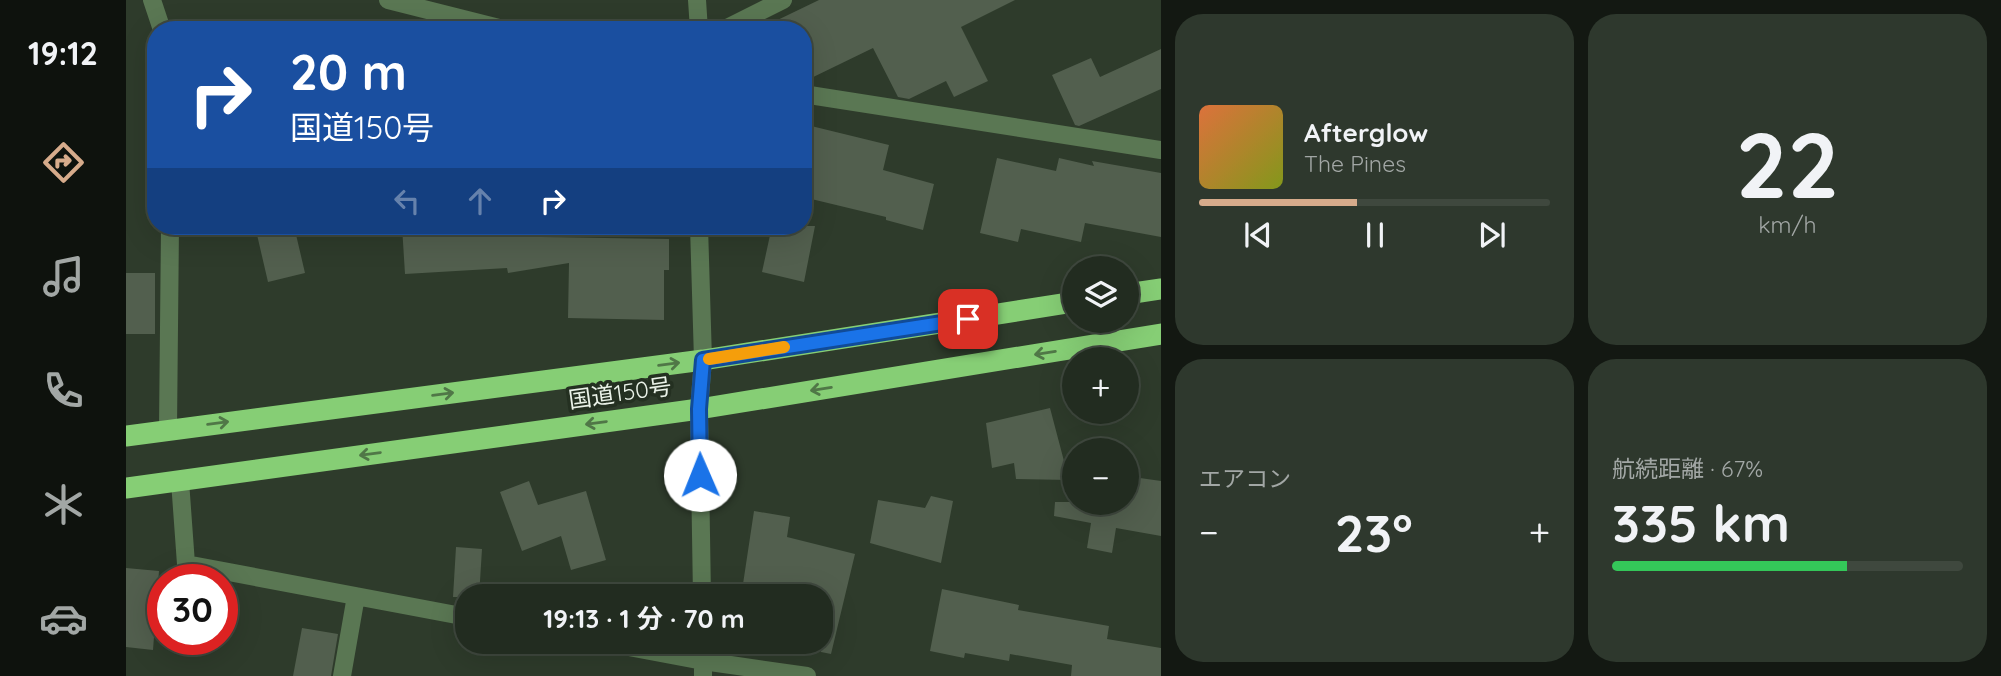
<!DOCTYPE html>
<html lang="ja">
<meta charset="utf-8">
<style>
body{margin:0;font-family:Quicksand,"Noto Sans JP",sans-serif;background:#2e382d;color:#f1f3f6;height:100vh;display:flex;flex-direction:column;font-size:26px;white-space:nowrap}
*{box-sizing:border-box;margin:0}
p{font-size:23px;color:#a2a7a5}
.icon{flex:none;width:38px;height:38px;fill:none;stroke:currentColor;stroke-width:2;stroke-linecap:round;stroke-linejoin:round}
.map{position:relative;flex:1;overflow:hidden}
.side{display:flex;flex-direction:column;gap:14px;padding:14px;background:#131812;width:840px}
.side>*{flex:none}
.guide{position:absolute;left:21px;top:21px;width:665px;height:214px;border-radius:28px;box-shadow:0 7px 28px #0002,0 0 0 2px #3f483e;background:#1a4fa0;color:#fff;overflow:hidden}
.tools{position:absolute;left:936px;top:256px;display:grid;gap:14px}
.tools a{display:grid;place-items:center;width:77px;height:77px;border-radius:50%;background:#222c20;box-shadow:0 7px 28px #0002,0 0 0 2px #3f483e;font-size:35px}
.speed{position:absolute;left:21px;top:564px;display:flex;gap:14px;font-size:35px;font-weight:700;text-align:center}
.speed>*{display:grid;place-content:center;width:91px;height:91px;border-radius:50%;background:#222c20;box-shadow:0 7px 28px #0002,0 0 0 2px #3f483e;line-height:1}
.speed .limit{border:10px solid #d22;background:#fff;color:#111}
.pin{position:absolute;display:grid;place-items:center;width:60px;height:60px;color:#fff;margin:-30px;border-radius:14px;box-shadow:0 4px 10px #0006}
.me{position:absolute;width:77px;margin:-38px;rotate:359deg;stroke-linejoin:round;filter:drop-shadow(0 0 5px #0008)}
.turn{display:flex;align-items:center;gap:24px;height:147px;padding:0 28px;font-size:32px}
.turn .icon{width:91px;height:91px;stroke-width:2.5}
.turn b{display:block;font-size:49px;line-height:60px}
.lanes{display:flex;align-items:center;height:66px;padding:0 28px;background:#0003;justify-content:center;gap:35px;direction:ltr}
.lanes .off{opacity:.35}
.big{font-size:52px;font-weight:700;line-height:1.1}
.side .widget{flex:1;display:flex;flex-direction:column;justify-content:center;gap:10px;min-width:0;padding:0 24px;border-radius:28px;background:#2e382d}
.side .dial{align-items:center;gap:0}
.dial b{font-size:91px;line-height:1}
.song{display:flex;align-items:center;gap:21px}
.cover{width:84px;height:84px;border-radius:10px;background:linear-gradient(135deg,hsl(20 70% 55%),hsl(70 70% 35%))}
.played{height:7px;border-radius:4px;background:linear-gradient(90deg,#d6ab8b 45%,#3f483e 45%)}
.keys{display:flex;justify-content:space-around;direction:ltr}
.heat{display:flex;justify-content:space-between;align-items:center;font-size:38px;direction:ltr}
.charge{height:10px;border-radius:5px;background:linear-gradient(90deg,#34c759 67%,#3f483e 0)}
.side .tiles{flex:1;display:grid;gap:14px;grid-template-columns:repeat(2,1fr)}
.trip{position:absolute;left:329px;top:584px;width:378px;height:70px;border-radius:28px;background:#222c20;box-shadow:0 7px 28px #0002,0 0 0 2px #3f483e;font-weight:700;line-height:70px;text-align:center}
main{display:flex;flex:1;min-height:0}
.menu{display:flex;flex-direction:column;width:126px;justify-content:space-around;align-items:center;background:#0e120d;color:#a2a7a5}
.menu .icon{width:49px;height:49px}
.menu .on{color:#d6ab8b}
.menu b{font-size:32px;color:#f1f3f6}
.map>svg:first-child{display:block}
.building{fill:#525f4e}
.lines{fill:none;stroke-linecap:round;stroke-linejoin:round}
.minor{stroke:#5a7753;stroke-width:18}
.highway{stroke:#86ce75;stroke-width:21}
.oneway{stroke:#507747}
.route-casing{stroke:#114b97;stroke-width:18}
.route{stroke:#1a73e8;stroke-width:12}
.slow{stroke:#f59e0b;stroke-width:12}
.labels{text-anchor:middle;stroke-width:7;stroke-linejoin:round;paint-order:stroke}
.street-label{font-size:23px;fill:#eaf2e8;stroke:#243021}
</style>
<main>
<nav class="menu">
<b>19:12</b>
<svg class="icon on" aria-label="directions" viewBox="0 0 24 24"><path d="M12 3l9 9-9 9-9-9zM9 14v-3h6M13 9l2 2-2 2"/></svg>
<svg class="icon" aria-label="music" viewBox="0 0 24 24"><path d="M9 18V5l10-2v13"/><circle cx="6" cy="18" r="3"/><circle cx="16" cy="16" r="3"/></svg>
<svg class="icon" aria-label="phone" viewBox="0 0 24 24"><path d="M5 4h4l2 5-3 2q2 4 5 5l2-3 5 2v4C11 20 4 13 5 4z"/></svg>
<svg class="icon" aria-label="climate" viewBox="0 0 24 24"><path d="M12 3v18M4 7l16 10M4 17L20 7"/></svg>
<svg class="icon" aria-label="car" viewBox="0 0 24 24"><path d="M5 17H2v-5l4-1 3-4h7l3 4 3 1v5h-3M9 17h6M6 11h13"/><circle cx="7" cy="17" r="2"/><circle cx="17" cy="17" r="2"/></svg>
</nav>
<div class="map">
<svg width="1035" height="676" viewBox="0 0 1035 676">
<rect width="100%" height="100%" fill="#2e3b2b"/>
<path class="building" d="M 693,0 L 889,0 L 835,27 L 862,81 L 828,97 L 820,81 L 783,99 L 772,97 L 747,48 L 677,82 L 677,30 L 631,30 Z
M 1035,49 L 1035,89 L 953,126 L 949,125 L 926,75 L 965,58 L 974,77 Z
M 677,124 L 763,145 L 757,170 L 808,184 L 797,230 L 760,220 L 760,217 L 677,197 Z
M 871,158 L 930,171 L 933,158 L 968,166 L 966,161 L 1035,173 L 1035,237 L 959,223 L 955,242 L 895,229 L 892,242 L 854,233 Z
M 129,226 L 168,226 L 179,273 L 142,282 Z
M 276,226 L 415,226 L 416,237 L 543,239 L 543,270 L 538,270 L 538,320 L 442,318 L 443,263 L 382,273 L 381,268 L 279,274 Z
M 646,226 L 689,226 L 678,282 L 636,272 Z
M 0,273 L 29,273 L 29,334 L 0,334 Z
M 924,408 L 943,480 L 890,479 L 888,463 L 866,468 L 860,423 Z
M 1007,477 L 1035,481 L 1035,536 L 990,528 L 986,553 L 961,548 L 965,523 L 928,516 L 929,502 L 1003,502 Z
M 403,481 L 412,505 L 460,491 L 480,560 L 445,570 L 435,536 L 396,551 L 374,492 Z
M 805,496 L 827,501 L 815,563 L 744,543 L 752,500 L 799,508 Z
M 628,511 L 664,517 L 661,537 L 729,554 L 705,654 L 695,652 L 695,597 L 617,584 Z
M 330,547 L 356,549 L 353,597 L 327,597 Z
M 0,568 L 33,571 L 27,650 L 0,647 Z
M 816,589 L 893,605 L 892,610 L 983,626 L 981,639 L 1035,648 L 1035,676 L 945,676 L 946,665 L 884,654 L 883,661 L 839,653 L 838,658 L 804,651 Z
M 176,628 L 212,634 L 205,676 L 167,676 Z"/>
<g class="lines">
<path class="minor" d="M 26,0 L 36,30
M 262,0 L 381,30
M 571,0 L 573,30
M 597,30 L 657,0
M 677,94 L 1035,150
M 573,226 L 577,360 L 573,409 L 576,597
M 42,429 L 44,226
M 54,481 L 60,564 L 341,617
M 476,642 L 577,661 L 681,676
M 577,642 L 577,676
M 216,676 L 230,596"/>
<path class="highway" d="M 1001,294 L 1035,289
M 0,436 L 577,360 L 948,302
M 0,488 L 573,409 L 1035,334"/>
</g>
<defs><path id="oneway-shaft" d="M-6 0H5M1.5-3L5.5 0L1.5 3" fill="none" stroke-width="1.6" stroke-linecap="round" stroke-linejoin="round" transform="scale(1.75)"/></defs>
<g class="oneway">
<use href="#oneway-shaft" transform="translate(919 353) rotate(171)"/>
<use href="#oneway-shaft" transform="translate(543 364) rotate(-7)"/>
<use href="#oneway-shaft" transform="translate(695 389) rotate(171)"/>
<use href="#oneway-shaft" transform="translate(317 394) rotate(-7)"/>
<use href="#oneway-shaft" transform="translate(92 423) rotate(-7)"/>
<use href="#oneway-shaft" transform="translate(470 423) rotate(172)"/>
<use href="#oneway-shaft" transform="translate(244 454) rotate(172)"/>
</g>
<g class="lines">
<defs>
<path id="route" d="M 574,475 L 573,409 L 577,360 L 842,319"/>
</defs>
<use href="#route" class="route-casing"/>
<use href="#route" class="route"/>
<path class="slow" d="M 583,359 L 658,347"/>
</g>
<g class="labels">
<g class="street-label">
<text transform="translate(494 393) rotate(-8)" y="8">国道150号</text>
</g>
</g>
</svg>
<div class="tools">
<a><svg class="icon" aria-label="layers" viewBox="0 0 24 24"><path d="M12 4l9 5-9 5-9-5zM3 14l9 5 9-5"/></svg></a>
<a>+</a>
<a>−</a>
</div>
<div class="speed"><div class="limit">30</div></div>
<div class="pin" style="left:842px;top:319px;background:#d93025"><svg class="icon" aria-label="arrive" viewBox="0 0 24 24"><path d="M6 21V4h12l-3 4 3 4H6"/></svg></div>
<svg class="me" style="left:574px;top:475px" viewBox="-20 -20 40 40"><circle r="19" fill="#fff"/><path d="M0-13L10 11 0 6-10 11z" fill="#1a73e8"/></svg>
<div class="trip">19:13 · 1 分 · 70 m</div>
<div class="guide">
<div class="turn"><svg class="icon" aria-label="right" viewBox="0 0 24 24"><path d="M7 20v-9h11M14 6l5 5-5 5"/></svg><div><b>20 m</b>国道150号</div></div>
<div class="lanes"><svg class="icon off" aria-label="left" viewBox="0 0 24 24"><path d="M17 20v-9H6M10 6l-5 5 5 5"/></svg><svg class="icon off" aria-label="ahead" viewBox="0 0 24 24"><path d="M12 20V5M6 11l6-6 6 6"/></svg><svg class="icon" aria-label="right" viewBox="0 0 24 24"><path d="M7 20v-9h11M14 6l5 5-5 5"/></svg></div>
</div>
</div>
<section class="side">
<div class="tiles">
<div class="widget">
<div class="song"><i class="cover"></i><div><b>Afterglow</b><p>The Pines</p></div></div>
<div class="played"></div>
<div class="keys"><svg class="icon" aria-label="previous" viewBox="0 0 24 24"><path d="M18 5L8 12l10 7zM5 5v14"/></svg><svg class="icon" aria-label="pause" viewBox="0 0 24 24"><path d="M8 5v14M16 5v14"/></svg><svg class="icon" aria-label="next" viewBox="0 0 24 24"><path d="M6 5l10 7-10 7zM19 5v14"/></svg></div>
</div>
<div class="widget dial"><b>22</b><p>km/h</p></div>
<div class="widget"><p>エアコン</p>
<div class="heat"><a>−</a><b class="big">23°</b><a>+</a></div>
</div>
<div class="widget"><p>航続距離 · 67%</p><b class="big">335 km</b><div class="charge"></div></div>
</div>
</section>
</main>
